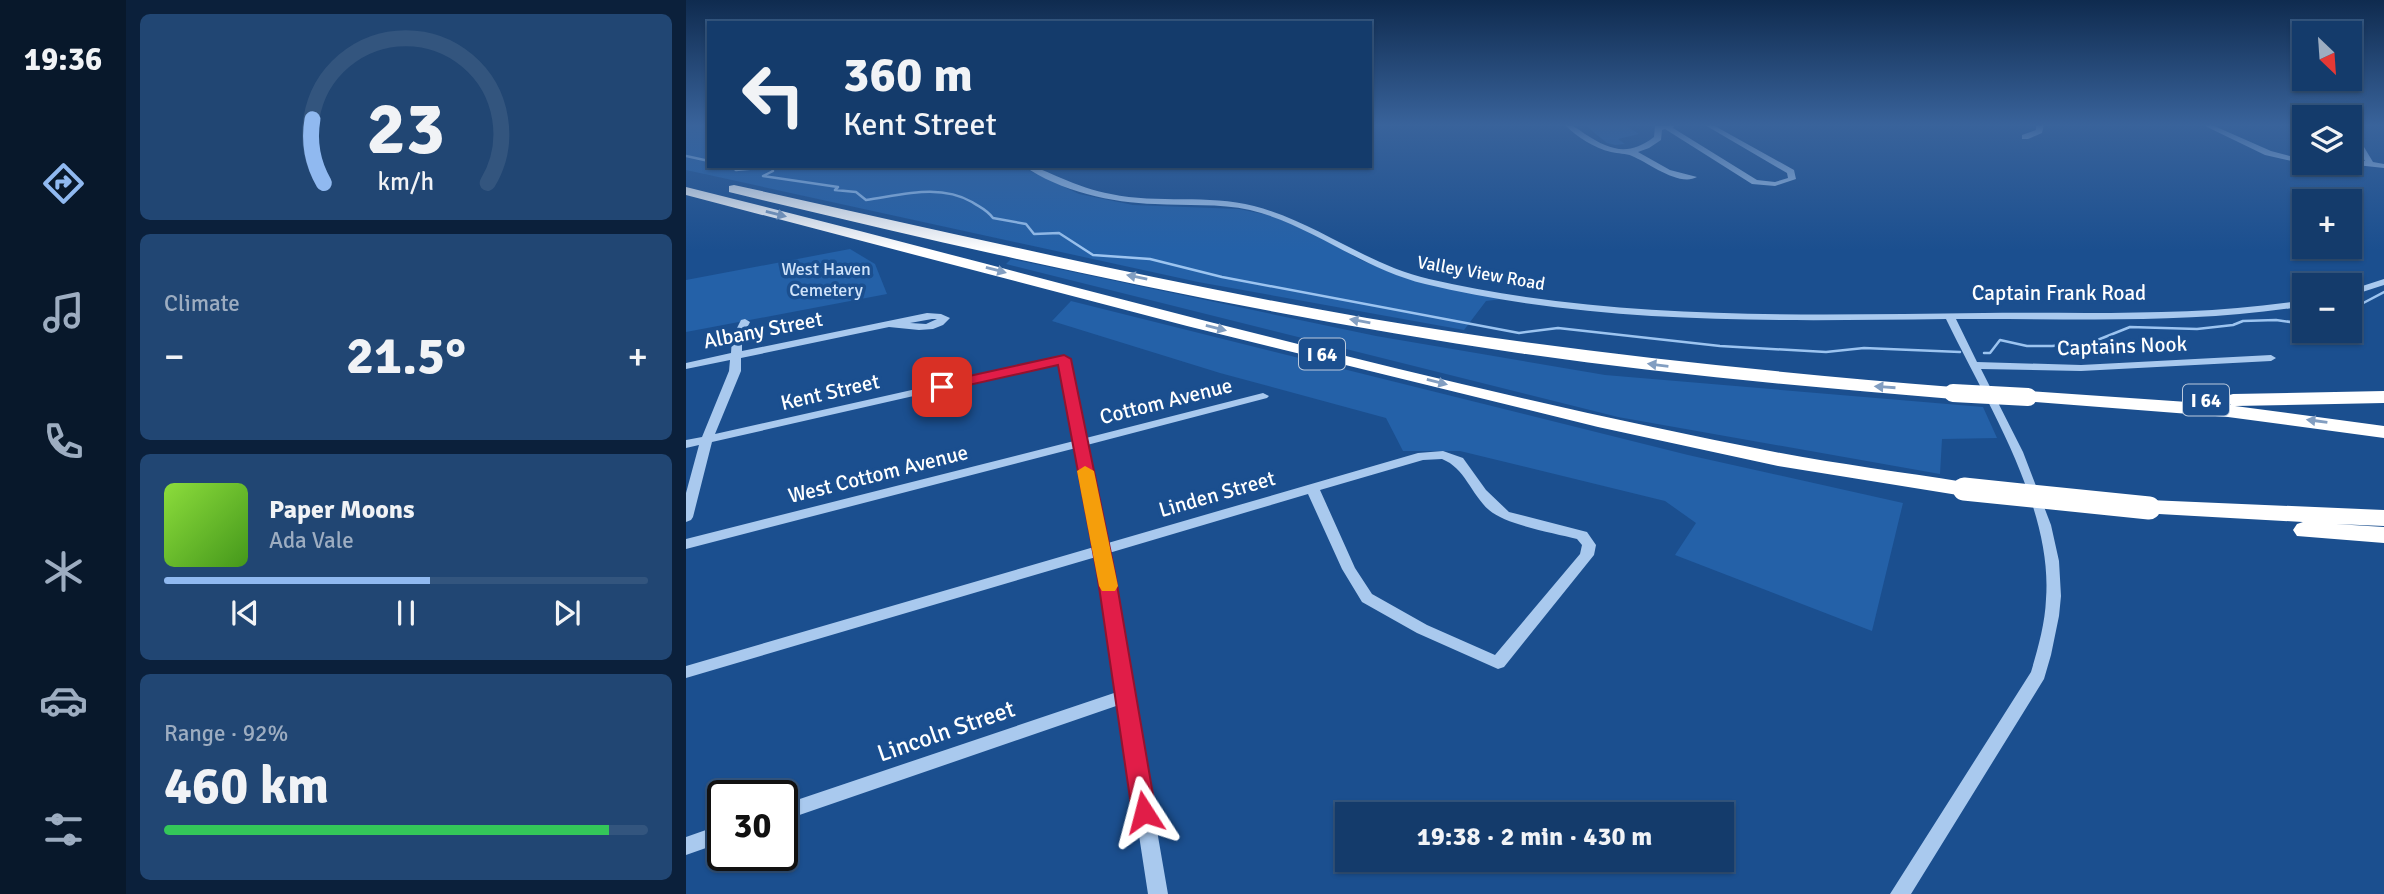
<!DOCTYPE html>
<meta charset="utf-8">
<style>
body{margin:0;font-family:Signika,sans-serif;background:#214673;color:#f1f3f6;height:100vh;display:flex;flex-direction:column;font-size:26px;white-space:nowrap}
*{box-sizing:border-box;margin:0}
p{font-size:23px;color:#9dadc1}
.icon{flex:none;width:38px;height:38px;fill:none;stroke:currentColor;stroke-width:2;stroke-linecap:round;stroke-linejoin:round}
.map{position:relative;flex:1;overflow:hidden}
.details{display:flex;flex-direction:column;gap:14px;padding:14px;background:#0b203b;width:560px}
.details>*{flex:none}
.guide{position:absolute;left:21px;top:21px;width:665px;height:147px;border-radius:0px;box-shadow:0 2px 5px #0004,0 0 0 2px #33557e;background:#143b6b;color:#f1f3f6;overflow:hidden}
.needle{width:46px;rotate:155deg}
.buttons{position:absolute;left:1606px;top:21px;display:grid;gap:14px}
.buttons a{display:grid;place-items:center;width:70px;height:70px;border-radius:0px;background:#143b6b;box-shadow:0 2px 5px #0004,0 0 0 2px #33557e;font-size:35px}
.speed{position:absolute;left:21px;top:780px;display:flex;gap:14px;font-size:35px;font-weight:700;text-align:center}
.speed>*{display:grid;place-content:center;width:91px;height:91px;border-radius:50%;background:#143b6b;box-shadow:0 2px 5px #0004,0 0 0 2px #33557e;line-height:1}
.speed .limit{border:4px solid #111;border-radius:10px;background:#fff;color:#111}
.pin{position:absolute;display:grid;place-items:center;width:60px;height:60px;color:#fff;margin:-30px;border-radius:14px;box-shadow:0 4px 10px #0006}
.me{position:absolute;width:77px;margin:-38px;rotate:351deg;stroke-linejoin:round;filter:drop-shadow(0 0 5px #0008)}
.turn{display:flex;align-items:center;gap:24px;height:147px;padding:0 21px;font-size:32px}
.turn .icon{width:91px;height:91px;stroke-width:2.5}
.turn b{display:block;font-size:49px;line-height:60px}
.big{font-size:52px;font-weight:800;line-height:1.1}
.details .tile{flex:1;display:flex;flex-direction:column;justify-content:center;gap:10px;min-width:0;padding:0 24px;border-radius:10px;background:#214673}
.details .dial{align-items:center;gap:0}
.dial svg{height:182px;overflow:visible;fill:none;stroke:#33557e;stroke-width:7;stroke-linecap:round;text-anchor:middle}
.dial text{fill:#f1f3f6;stroke:none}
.song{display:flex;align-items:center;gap:21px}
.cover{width:84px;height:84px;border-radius:10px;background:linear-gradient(135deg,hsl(90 70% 55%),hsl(100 70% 35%))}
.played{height:7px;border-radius:4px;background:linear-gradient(90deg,#90b9f0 55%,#33557e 55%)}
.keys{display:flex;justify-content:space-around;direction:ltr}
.heat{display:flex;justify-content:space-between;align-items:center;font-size:38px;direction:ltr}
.charge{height:10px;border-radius:5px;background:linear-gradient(90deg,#34c759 92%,#33557e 0)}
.trip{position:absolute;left:649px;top:802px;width:399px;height:70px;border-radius:0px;background:#143b6b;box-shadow:0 2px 5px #0004,0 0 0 2px #33557e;font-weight:800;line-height:70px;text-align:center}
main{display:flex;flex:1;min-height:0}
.tabs{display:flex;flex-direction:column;width:126px;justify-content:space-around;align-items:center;background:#08182b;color:#9dadc1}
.tabs .icon{width:49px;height:49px}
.tabs .active{color:#90b9f0}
.tabs b{font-size:32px;color:#f1f3f6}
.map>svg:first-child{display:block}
.green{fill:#2461a8}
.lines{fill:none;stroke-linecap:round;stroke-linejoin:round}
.stream{stroke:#9cc4f0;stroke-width:2.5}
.building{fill:#2a66ad}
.minor{fill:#a9c9ee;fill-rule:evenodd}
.highway{fill:#fff;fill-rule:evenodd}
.highway-bridge-far1{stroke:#fff;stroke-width:18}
.highway-bridge{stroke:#fff;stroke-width:23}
.oneway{fill:#829ec1}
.route{fill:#e11d48;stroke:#92132f;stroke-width:2}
.slow{fill:#f59e0b}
.labels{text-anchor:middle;stroke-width:7;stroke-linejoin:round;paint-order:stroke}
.far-park-label{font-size:18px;fill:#cfe3fa;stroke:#1b4f8f}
.far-street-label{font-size:18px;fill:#fff;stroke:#1b4f8f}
.shield{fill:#1b4f8f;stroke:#bbcadd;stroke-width:2}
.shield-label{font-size:19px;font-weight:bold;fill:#fff}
.street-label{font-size:21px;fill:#fff;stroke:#1b4f8f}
.near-street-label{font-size:24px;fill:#fff;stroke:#1b4f8f}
</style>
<main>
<nav class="tabs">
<b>19:36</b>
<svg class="icon active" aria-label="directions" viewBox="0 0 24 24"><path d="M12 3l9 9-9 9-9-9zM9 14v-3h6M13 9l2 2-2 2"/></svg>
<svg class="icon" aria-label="music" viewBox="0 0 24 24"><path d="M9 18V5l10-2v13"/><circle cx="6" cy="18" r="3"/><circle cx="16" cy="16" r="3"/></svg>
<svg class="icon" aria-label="phone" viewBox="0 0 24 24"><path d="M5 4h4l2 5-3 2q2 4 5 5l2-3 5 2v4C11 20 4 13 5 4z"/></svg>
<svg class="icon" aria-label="climate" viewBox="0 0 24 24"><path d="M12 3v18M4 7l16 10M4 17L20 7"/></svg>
<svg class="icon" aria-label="car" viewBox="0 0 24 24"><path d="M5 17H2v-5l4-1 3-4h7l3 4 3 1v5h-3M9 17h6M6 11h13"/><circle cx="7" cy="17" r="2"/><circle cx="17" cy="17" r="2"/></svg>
<svg class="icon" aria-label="filters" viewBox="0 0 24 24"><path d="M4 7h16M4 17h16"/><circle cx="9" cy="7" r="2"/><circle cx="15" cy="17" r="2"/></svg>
</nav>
<section class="details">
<div class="tile dial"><svg viewBox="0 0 100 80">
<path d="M14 69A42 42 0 1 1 86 69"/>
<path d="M14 69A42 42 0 0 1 9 41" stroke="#90b9f0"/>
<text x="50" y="56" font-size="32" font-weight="700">23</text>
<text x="50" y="72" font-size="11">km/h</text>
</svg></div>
<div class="tile"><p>Climate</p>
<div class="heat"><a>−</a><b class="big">21.5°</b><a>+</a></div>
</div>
<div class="tile">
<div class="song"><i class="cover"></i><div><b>Paper Moons</b><p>Ada Vale</p></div></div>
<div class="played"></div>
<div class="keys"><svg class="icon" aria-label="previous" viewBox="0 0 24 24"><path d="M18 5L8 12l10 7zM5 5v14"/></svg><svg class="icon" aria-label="pause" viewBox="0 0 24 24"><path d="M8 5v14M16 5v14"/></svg><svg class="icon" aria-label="next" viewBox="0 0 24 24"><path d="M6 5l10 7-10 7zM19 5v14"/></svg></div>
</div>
<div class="tile"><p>Range · 92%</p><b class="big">460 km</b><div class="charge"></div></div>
</section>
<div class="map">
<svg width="1698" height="894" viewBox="0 0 1698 894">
<rect width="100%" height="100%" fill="#1b4f8f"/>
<path class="green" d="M 0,125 L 23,125 L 23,166 L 334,166 L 393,194 L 447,205 L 553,209 L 582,215 L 621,230 L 675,260 L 711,275 L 816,299 L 800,301 L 778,330 L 512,282 L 0,170 Z
M 164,249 L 189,264 L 201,294 L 0,332 L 0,280 Z
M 325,259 L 690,336 L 919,375 L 1297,407 L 1311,438 L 1256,439 L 1254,474 L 932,417 L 320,264 Z
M 385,301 L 1002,455 L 1217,503 L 1186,631 L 989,555 L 1010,523 L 979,501 L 774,451 L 717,451 L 700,418 L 534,373 L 366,321 Z"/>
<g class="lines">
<path class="stream" d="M 0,156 L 23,161
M 45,166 L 50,170 L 85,167 L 87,171 L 77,176 L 152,187 L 149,190 L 170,192 L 180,200 C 215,195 254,183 286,202 C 295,208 300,209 307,218 L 340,224 L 348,234 L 373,233 L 407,255 L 464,259 L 536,277 L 833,333 L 872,328 L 1034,346 L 1140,352 L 1178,348 L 1274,352
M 1664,310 L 1698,292
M 1298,353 L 1304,353 L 1314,340 L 1341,346 L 1366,346 L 1404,343 L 1444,327 L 1511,329 L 1547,325 L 1557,321 L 1590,320 L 1619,324"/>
</g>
<path class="building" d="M 899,125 L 939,125 L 953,134 L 932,139 L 939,144 L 929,145 L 921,143 Z"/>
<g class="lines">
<path class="minor" d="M 879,125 C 888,125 892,129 899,134 C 925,151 943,156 968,137 L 969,126 L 989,125 L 987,128 L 1071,180 L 1089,182 L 1102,178 L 1101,173 L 1019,125 L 1027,125 L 1108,170 L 1110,179 L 1089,186 L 1066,184 L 979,129 L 976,130 L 975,140 L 963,148 L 952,152 L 984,170 L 1011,177 C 993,187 963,163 946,156 C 940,153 932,154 925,152 C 908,148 891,137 879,125 Z
M 1350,125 L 1358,125 L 1356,133 L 1342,139 L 1336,139 L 1336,135 L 1350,130 Z
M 1517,125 L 1526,125 L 1585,151 L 1619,160 L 1619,163 L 1622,163 L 1619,164 L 1579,155 Z
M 1664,140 L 1678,147 L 1687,162 L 1698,164 L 1698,168 L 1661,164 L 1664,163 L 1664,160 L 1679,161 L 1672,150 L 1664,145 Z
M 1632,163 L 1642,163 L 1638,165 Z
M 338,166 C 352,166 362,173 375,178 C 391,185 408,191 425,194 C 472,204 522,194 568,206 C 630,222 681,265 743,279 C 925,321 1113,315 1298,313 C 1406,312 1512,317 1619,300 L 1619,306 C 1503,325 1387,318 1270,319 L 1291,362 L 1395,365 L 1585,355 L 1590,358 L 1585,361 L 1395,371 L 1295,369 L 1337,452 L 1365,525 L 1373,561 L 1375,596 L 1373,616 L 1365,655 L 1358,679 L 1225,894 L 1204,894 L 1345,672 C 1352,648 1359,624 1360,599 C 1367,506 1299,400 1260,319 C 1086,321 909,325 739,284 C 676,269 626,225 564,210 C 533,203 500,206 469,204 C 427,203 373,191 338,166 Z
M 1698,279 L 1698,285 L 1664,296 L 1664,290 Z
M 241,313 L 255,314 L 264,318 L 257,325 L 247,329 L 233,330 L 203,327 L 55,358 L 55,371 L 29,434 L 378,356 L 383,359 L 400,438 L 577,393 L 583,396 L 581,398 L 401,445 L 422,543 L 732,453 L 757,451 L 777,458 L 800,490 L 823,512 L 901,532 L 910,545 L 908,555 L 818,667 L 812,669 L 731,633 L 676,602 L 656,569 L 622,494 L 423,553 L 482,894 L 462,894 L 433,705 L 96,821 L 96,805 L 431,692 L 410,557 L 0,678 L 0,666 L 408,547 L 390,448 L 0,549 L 0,539 L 388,441 L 373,363 L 26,442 L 7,517 L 5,520 L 0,522 L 0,493 L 13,445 L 0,448 L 0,440 L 16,437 L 43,371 L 44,360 L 0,369 L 0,363 L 45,353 L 46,338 L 55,320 L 59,319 L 64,322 L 56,338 L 56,351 ZM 246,319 L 251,319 L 240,324 L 224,323 ZM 756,459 C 779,468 785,494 803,510 C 820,525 868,533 891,539 L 896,545 L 894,554 L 809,655 L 741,625 L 686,594 L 669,568 L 634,490 L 737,460 Z
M 37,824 L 37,842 L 0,855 L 0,837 Z"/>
<path class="highway" d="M 48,185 C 258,231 468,281 681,318 C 875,351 1071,371 1267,387 L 1277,393 L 1267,399 C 1122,387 977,374 832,353 C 568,314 303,255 43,192 L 43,186 Z
M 0,187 C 362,277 723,381 1089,452 C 1152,464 1215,472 1278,482 L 1286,484 L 1289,489 L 1286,494 L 1278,496 L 1092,466 L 912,427 L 501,326 L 0,195 Z
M 1342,391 L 1545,405 L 1537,400 L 1540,396 L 1547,394 L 1698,391 L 1698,403 L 1549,406 L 1698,426 L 1698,438 L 1542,417 L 1335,401 L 1332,397 Z
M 1463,500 L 1698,510 L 1698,526 L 1650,524 L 1698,527 L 1698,543 L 1611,536 L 1607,530 L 1611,524 L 1617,522 L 1455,513 L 1452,508 L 1455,503 Z"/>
<path class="highway-bridge-far1" d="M 1267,393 L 1342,397"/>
<path class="highway-bridge" d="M 1278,489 L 1463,508"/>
</g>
<defs><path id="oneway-solid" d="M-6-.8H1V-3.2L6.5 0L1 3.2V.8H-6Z" transform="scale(1.75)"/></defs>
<g class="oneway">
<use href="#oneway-solid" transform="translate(90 214) rotate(14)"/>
<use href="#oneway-solid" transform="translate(310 270) rotate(15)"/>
<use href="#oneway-solid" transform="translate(451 277) rotate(-168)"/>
<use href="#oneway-solid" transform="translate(674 321) rotate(-170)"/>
<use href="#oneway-solid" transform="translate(530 328) rotate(14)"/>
<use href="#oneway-solid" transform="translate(972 365) rotate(-173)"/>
<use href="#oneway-solid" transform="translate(751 382) rotate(14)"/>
<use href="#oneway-solid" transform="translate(1199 387) rotate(-176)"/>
<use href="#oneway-solid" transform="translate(1631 421) rotate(-172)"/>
</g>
<linearGradient id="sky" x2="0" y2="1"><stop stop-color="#0f2b4f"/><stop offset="0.5" stop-color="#39639b"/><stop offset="1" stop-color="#39639b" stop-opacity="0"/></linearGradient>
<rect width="1698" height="250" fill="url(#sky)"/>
<path class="route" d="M 378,355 L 385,359 L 429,573 L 470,812 L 466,820 L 458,823 L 450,820 L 446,812 L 411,573 L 372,365 L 256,391 L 248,387 L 256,382 Z"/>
<path class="slow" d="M 399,466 L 408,471 L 432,586 L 429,591 L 416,591 L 413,586 L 391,471 Z"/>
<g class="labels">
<g class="far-park-label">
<text x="140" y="275">West Haven<tspan x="140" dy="21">Cemetery</tspan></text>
</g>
<g class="far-street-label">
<text transform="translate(795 273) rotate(10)" y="6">Valley View Road</text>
</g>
<g class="shield">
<rect x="613" y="338.5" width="46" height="31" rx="5"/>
<rect x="1497" y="384.5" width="46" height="31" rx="5"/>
</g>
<g class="shield-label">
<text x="636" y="361">I 64</text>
<text x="1520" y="407">I 64</text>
</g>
<g class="street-label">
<text x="1373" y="300">Captain Frank Road</text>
<text transform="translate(77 330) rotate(-11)" y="7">Albany Street</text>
<text transform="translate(1436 346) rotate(-2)" y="7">Captains Nook</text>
<text transform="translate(144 392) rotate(-13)" y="7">Kent Street</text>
<text transform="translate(480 401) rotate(-14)" y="7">Cottom Avenue</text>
<text transform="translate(192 474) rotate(-14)" y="7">West Cottom Avenue</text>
<text transform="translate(531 494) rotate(-16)" y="7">Linden Street</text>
</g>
<g class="near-street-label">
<text transform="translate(260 731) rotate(-19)" y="8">Lincoln Street</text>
</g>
</g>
</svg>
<div class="buttons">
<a><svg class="needle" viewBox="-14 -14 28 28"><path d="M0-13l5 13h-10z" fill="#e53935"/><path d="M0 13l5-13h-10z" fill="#9dadc1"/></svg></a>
<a><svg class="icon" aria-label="layers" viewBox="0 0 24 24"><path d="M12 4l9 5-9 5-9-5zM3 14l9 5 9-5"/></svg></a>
<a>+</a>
<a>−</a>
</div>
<div class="speed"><div class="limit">30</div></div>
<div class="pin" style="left:256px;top:387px;background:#d93025"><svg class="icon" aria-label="arrive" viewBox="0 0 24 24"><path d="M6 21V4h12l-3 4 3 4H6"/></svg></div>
<svg class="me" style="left:458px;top:812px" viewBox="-20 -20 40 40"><path d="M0-17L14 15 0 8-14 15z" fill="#e11d48" stroke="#fff" stroke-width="4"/></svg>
<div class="trip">19:38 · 2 min · 430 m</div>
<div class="guide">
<div class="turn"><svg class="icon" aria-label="left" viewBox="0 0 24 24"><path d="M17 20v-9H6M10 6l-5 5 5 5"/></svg><div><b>360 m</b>Kent Street</div></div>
</div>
</div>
</main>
